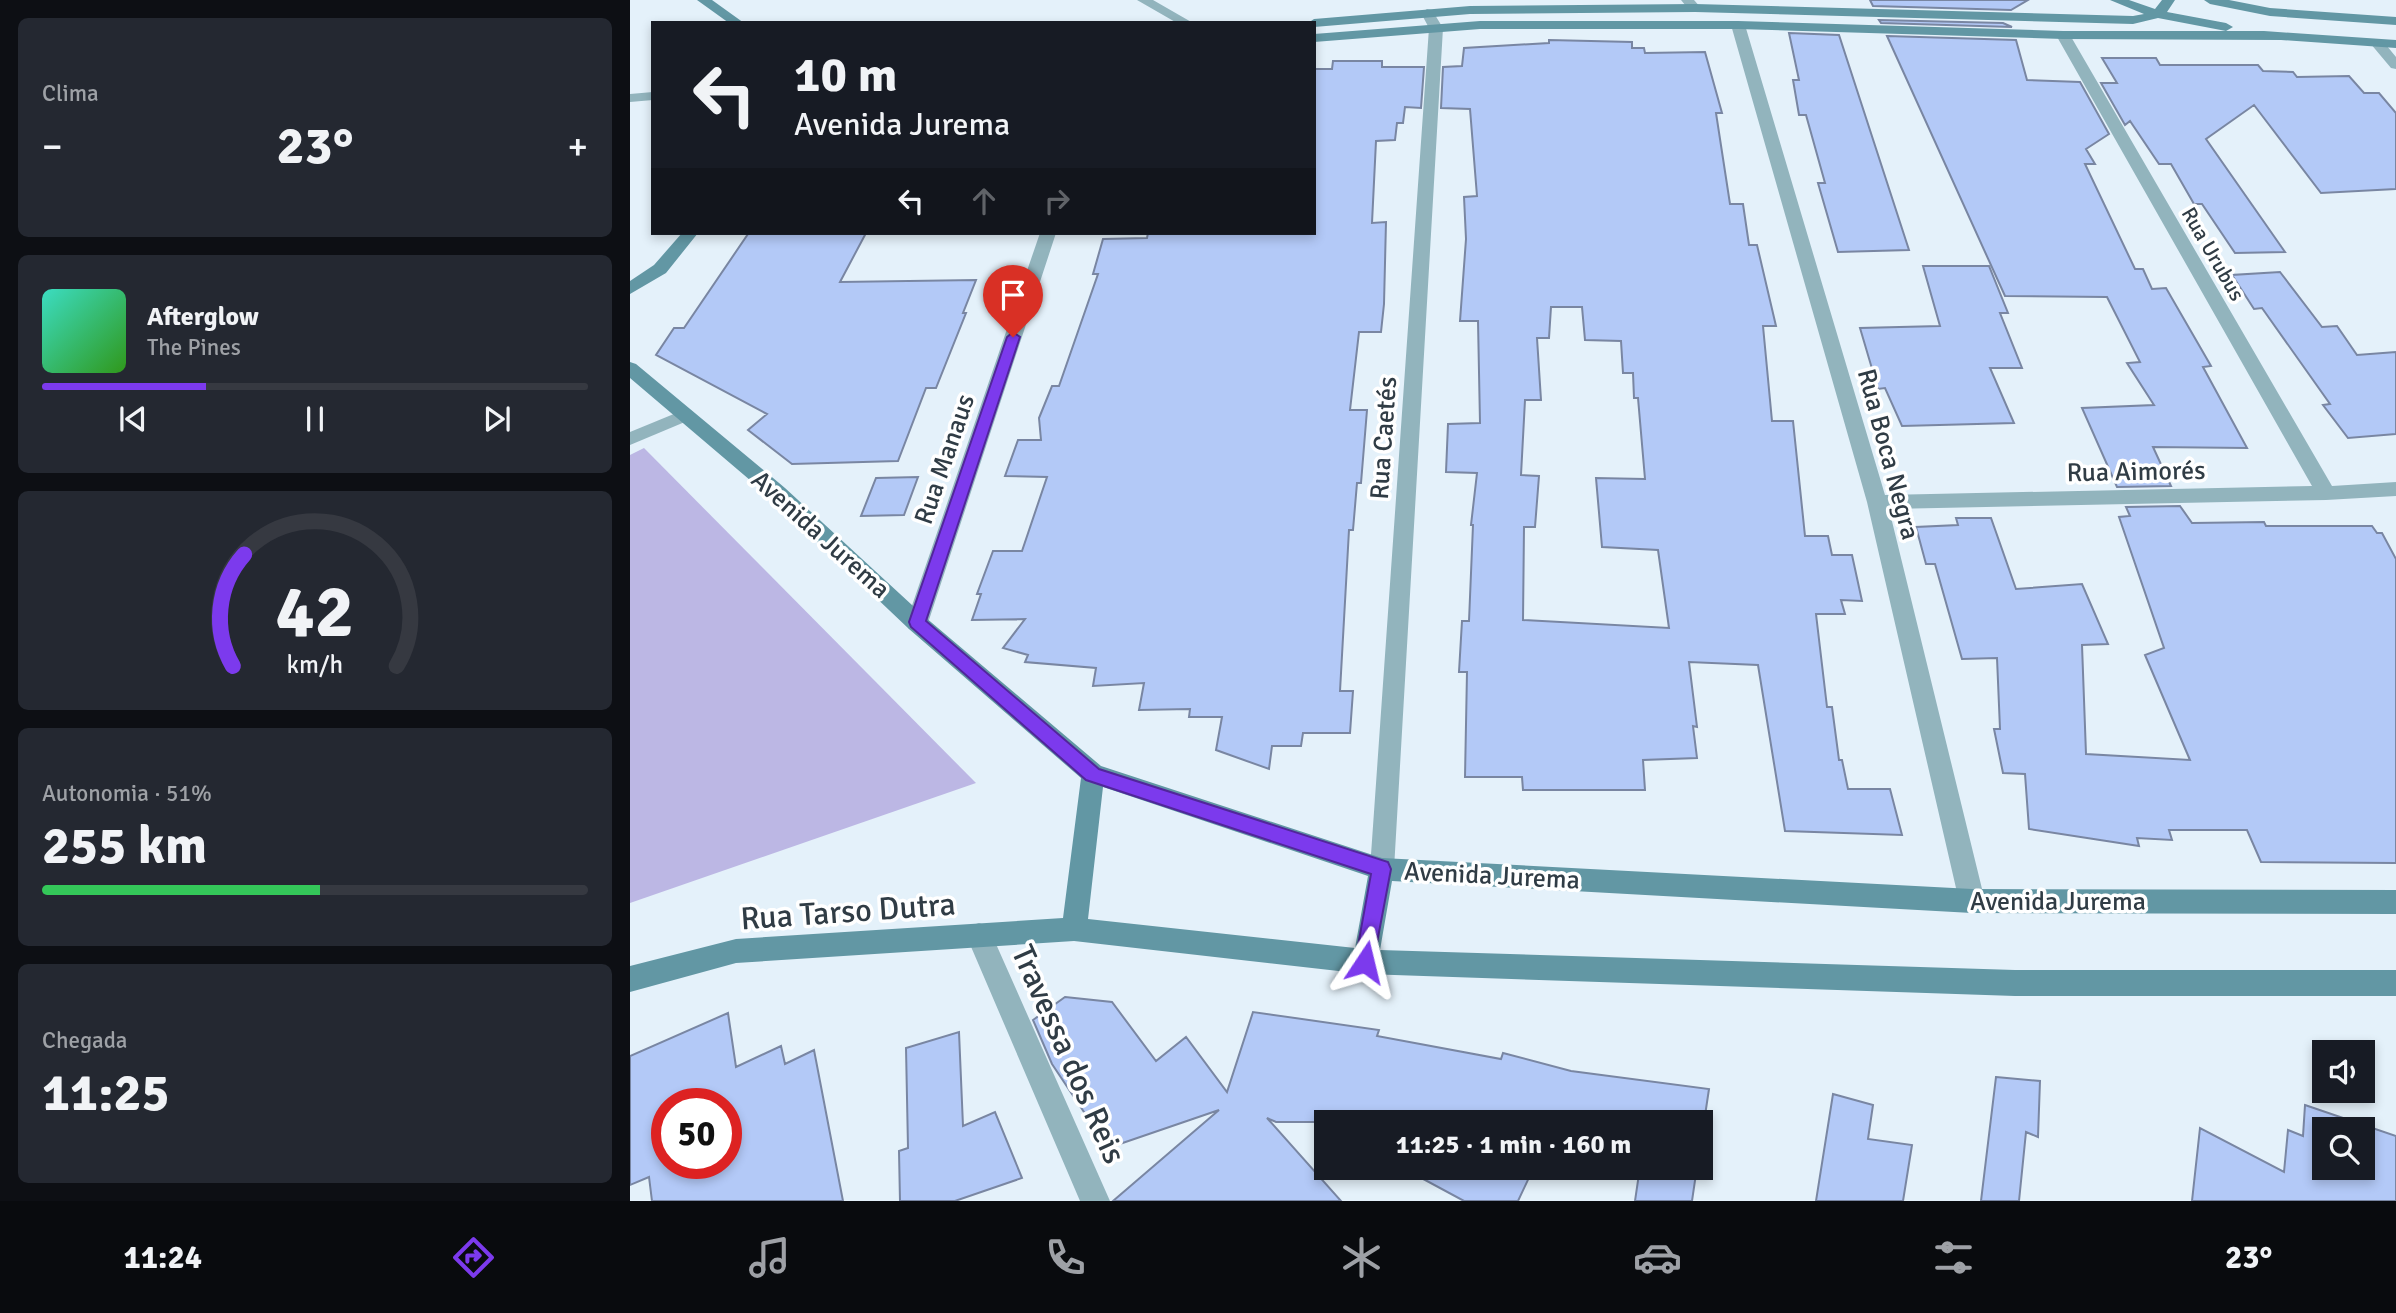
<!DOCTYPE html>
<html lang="pt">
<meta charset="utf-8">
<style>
body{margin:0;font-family:Signika,sans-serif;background:#242831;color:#f1f3f6;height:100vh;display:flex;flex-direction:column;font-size:26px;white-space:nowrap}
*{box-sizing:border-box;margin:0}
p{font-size:23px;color:#9ea1a6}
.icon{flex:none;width:38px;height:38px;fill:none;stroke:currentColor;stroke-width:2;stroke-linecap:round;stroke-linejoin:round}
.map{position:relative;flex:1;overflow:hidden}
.details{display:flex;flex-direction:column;gap:18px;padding:18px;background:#0d0f14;width:630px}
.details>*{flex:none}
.top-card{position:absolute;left:21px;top:21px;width:665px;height:214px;border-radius:0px;box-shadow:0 4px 10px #0003;background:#171b24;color:#f1f3f6;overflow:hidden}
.tools{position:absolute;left:1682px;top:1040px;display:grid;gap:14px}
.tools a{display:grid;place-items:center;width:63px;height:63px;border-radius:0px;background:#171b24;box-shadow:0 4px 10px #0003;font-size:35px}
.speed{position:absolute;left:21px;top:1088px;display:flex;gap:14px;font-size:35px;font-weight:700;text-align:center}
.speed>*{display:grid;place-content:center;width:91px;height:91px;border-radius:50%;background:#171b24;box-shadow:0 4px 10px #0003;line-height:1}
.speed .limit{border:10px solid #d22;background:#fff;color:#111}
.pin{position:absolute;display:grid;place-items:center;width:60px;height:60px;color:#fff;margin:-72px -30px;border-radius:50% 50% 50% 0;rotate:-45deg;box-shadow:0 0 7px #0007}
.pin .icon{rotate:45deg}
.me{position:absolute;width:77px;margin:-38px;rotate:10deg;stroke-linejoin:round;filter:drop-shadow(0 0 5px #0008)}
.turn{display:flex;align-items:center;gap:24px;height:147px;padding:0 28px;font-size:32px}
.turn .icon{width:91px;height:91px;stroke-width:2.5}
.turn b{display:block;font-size:49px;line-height:60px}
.lanes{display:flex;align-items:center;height:66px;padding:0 28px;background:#0003;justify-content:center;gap:35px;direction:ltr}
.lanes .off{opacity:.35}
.big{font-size:52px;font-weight:800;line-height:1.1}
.details .card{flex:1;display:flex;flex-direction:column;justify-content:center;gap:10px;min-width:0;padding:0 24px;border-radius:10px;background:#242831}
.details .dial{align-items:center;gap:0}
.dial svg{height:182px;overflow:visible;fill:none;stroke:#363941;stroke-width:7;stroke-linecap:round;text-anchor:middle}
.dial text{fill:#f1f3f6;stroke:none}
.song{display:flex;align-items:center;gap:21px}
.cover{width:84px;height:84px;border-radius:10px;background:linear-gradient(135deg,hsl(170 70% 55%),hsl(110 70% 35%))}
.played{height:7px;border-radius:4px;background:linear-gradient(90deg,#7c3aed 30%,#363941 30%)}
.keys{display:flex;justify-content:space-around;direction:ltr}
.heat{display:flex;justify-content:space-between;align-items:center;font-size:38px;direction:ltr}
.charge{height:10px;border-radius:5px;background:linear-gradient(90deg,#34c759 51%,#363941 0)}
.trip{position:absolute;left:684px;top:1110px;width:399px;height:70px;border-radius:0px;background:#171b24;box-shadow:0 4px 10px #0003;font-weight:800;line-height:70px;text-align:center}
.tabs{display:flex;height:112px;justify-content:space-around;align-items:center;background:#090b0e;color:#9ea1a6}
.tabs .icon{width:49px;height:49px}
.tabs .active{color:#7c3aed}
.tabs b{font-size:32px;color:#f1f3f6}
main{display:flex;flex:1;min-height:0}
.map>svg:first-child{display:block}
.green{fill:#bcb7e4}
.building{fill:#b3c9f7;stroke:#7986a2;stroke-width:2;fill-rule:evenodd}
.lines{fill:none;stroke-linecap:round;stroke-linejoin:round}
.lane{fill:#92b4bd;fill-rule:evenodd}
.street{fill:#92b4bd;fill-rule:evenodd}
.secondary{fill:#6297a4;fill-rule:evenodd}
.route{fill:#7c3aed;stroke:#51269a;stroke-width:2}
.labels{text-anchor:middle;stroke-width:7;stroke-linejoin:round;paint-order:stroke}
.far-street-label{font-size:21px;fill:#303c45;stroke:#fff}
.street-label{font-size:26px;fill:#303c45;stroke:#fff}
.near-street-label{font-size:32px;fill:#303c45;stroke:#fff}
</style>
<main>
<section class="details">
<div class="card"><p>Clima</p>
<div class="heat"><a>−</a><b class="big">23°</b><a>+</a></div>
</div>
<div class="card">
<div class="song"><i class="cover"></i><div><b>Afterglow</b><p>The Pines</p></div></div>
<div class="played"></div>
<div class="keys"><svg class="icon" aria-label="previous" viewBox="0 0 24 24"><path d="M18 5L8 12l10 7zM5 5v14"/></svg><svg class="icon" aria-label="pause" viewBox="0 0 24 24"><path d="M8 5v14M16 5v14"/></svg><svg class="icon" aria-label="next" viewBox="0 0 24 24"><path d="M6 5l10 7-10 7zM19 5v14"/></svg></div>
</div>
<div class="card dial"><svg viewBox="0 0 100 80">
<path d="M14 69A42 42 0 1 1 86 69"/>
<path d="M14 69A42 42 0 0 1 19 20" stroke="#7c3aed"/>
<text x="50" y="56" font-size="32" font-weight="700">42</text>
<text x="50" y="72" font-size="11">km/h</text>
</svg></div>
<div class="card"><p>Autonomia · 51%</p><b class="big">255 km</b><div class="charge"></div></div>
<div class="card"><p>Chegada</p><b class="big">11:25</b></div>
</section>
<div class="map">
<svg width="1766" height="1201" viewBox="0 0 1766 1201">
<rect width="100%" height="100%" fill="#e4f1fa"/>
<path class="green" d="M 14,448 L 346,783 L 0,903 L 0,455 Z"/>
<path class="building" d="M 1240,0 L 1398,0 L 1381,10 L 1243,6 Z
M 1249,20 L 1373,23 L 1382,27 L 1251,23 Z
M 1159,33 L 1209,35 L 1279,250 L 1208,252 L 1188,183 L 1195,183 L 1176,115 L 1169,115 L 1163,80 L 1169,80 Z
M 1257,36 L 1386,40 L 1397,80 L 1450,82 L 1479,134 L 1456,149 L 1465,164 L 1455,164 L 1505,269 L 1513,269 L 1522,289 L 1536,288 L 1581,366 L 1573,367 L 1617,448 L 1523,447 L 1541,486 L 1487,487 L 1452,408 L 1524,405 L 1497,363 L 1510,362 L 1477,297 L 1375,296 Z
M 919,40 L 1002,42 L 1002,48 L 1014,48 L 1015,53 L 1075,52 L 1092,113 L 1086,113 L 1100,204 L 1113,204 L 1119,245 L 1127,245 L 1146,326 L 1133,326 L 1142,421 L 1163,421 L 1175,536 L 1198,536 L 1202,555 L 1222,555 L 1232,601 L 1211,600 L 1215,614 L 1186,614 L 1197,707 L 1202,707 L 1209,760 L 1212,760 L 1218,789 L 1260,789 L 1272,835 L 1155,831 L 1128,665 L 1059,662 L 1067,727 L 1063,726 L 1067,758 L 1013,760 L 1015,790 L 893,790 L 892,777 L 835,777 L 837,672 L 829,672 L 832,621 L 839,621 L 843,525 L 841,525 L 847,473 L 816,472 L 818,424 L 850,423 L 848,321 L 830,321 L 836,239 L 834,197 L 847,196 L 840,109 L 811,108 L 813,67 L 832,66 L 834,48 L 919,43 ZM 921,307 L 952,307 L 955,340 L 991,341 L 993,373 L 1003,373 L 1004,398 L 1008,398 L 1015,479 L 966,478 L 972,547 L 1028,550 L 1039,628 L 893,620 L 894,527 L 905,527 L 909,476 L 891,475 L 895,400 L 911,400 L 907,338 L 919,338 Z
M 1472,58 L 1526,58 L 1530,65 L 1628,65 L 1633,71 L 1663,72 L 1667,77 L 1719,76 L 1734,93 L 1749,93 L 1766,113 L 1766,189 L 1691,193 L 1624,105 L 1576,139 L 1655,252 L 1605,253 L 1572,204 L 1564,204 L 1541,164 L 1529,164 L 1500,121 L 1495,125 L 1471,83 L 1487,83 Z
M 703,61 L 752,61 L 752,67 L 794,67 L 791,108 L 775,107 L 773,123 L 767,123 L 765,140 L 746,141 L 742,223 L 756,222 L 754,304 L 751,332 L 729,332 L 720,410 L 737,410 L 731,483 L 727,483 L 723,530 L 719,530 L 710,691 L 723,691 L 720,733 L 673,733 L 671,746 L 642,746 L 639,769 L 586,750 L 592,717 L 559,717 L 560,709 L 509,710 L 514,683 L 463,686 L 466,668 L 395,662 L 398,655 L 373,648 L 395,619 L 342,620 L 351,594 L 347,594 L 363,551 L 392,551 L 417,477 L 375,476 L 388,440 L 411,440 L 409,418 L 422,386 L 429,386 L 468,274 L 463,274 L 473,239 L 517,238 L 518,233 L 684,233 L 684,69 L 702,69 Z
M 236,233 L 210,282 L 346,280 L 333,313 L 336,313 L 306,388 L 296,388 L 268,461 L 162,464 L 118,430 L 137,414 L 26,355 L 44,328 L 54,328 L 118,234 Z
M 1293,266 L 1359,266 L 1378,313 L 1370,313 L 1392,368 L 1360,368 L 1384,423 L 1272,426 L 1255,388 L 1248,389 L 1230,328 L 1310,326 Z
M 1650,272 L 1692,327 L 1707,326 L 1727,355 L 1766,352 L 1766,434 L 1718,438 L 1693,405 L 1700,404 L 1632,308 L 1624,309 L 1602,275 Z
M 288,477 L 274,515 L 231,516 L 246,478 Z
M 1550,506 L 1562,523 L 1634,522 L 1636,526 L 1742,526 L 1747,533 L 1752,533 L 1766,559 L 1766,863 L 1631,862 L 1617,830 L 1539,830 L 1542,840 L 1507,838 L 1509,846 L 1399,829 L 1395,774 L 1373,773 L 1364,729 L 1370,729 L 1367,658 L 1332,659 L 1305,564 L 1296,564 L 1286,527 L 1328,525 L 1326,518 L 1361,518 L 1386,589 L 1452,584 L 1478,644 L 1452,645 L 1456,754 L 1560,760 L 1515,655 L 1534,648 L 1489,517 L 1500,516 L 1496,507 Z
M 435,997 L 482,1002 L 526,1061 L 556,1037 L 597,1092 L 623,1012 L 749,1030 L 747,1036 L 871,1059 L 873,1053 L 941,1071 L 1079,1089 L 1071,1142 L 1071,1122 L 646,1122 L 637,1118 L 711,1201 L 483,1201 L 589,1110 L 478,1148 L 422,1064 L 403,1020 Z
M 98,1013 L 106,1067 L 151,1046 L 155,1064 L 184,1050 L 213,1201 L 22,1201 L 19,1177 L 0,1185 L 0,1056 ZM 37,1104 L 96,1104 L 96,1164 L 37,1164 Z
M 329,1032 L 333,1126 L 365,1112 L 392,1178 L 325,1201 L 270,1201 L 269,1151 L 278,1148 L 276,1048 Z
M 1366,1077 L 1410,1081 L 1408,1137 L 1396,1132 L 1389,1201 L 1351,1201 Z
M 1203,1094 L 1243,1105 L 1238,1139 L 1282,1145 L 1273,1201 L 1186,1201 Z
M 1675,1105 L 1766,1136 L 1766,1201 L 1562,1201 L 1570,1128 L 1654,1172 L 1658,1130 L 1673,1136 ZM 1694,1129 L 1732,1129 L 1732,1167 L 1694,1167 Z
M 771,1167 L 904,1167 L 888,1201 L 834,1201 Z
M 1010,1167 L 1067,1167 L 1062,1201 L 1005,1201 Z"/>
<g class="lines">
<path class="lane" d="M 56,409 L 62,411 L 64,415 L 62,419 L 0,445 L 0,432 Z"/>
<path class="street" d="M 507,0 L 523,0 L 563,23 L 547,23 Z
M 1051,0 L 1064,0 L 1071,8 L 1070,11 L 1060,11 Z
M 797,9 L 802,10 L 813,28 L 764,869 L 761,877 L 752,880 L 743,877 L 740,869 L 799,28 L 791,13 Z
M 1108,21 L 1115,25 L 1255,495 L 1682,486 L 1426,35 L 1433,31 L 1440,35 L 1702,486 L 1766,482 L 1766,496 L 1696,500 L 1259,509 L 1355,901 L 1351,909 L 1342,913 L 1333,909 L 1329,901 L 1237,502 L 1101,25 Z
M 1747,39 L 1752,40 L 1766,57 L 1766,69 L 1761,68 L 1740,43 Z
M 23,92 L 23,100 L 0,102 L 0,94 Z
M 410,233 L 426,233 L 298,623 L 295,629 L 287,631 L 279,629 L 276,623 Z
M 349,923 L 358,926 L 480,1201 L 450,1201 L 336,935 L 340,926 Z"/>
<path class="secondary" d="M 67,0 L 82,0 L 114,23 L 99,23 Z
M 1480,0 L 1499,0 L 1525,9 L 1532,0 L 1545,0 L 1537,12 L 1596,23 L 1603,27 L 1596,31 L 1528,18 L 1503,24 L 1065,12 L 840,14 L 684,27 L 684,23 L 678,23 L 684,19 L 840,6 L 1065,4 L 1503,16 L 1514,14 Z
M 1574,0 L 1599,0 L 1640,8 L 1766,17 L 1766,25 L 1640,16 L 1580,4 Z
M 850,21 L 1108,21 L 1433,31 L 1634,31 L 1766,40 L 1766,48 L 1651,40 L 1433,39 L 1108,29 L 850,29 L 684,42 L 684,34 Z
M 52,233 L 68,233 L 36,273 L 0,294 L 0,281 L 24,265 Z
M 0,362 L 6,364 L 155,488 L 295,617 L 471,766 L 752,858 L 1342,889 L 1766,890 L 1766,914 L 1342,913 L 762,881 L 750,950 L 1385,970 L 1766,970 L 1766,996 L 1385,996 L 735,974 L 444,941 L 106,963 L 0,992 L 0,966 L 106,939 L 433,918 L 451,778 L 279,629 L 141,498 L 0,378 ZM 473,787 L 738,876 L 725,948 L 458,919 Z"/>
</g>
<path class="route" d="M 383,332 L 390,337 L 296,621 L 469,769 L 758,862 L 761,869 L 742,969 L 735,971 L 728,969 L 725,962 L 741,874 L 456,780 L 281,627 L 279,622 L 377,337 Z"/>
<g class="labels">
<g class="far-street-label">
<text transform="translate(1583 254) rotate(60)" y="7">Rua Urubus</text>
</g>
<g class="street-label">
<text transform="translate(753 438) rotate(-86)" y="9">Rua Caetés</text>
<text transform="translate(1259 454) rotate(75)" y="9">Rua Boca Negra</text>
<text transform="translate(314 459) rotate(-71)" y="9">Rua Manaus</text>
<text transform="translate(1506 471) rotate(-1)" y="9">Rua Aimorés</text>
<text transform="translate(191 534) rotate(42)" y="9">Avenida Jurema</text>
<text transform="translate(862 875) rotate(3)" y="9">Avenida Jurema</text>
<text x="1428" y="910">Avenida Jurema</text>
</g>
<g class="near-street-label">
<text transform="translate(218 911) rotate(-4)" y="11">Rua Tarso Dutra</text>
<text transform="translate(439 1054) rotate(66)" y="11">Travessa dos Reis</text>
</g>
</g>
</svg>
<div class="tools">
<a><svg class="icon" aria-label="sound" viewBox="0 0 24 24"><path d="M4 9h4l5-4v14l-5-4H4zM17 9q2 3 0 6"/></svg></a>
<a><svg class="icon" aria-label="search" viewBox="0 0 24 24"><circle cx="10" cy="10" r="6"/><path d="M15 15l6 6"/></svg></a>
</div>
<div class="speed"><div class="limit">50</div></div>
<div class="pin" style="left:383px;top:337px;background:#d93025"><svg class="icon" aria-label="arrive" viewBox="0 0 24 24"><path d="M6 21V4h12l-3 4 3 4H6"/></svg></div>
<svg class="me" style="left:735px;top:962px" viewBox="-20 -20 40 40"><path d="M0-17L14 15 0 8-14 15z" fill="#7c3aed" stroke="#fff" stroke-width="4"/></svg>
<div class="trip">11:25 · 1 min · 160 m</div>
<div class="top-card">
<div class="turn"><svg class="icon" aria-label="left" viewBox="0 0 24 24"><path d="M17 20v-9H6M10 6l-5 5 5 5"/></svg><div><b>10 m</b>Avenida Jurema</div></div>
<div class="lanes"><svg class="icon" aria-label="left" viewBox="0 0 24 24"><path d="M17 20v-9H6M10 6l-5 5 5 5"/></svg><svg class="icon off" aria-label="ahead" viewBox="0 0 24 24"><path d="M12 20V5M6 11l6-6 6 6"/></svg><svg class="icon off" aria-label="right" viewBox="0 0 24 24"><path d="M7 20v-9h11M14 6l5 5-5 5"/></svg></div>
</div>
</div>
</main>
<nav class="tabs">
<b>11:24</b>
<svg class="icon active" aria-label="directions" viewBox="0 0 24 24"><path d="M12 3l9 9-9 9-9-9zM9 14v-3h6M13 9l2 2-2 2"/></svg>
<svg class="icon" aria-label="music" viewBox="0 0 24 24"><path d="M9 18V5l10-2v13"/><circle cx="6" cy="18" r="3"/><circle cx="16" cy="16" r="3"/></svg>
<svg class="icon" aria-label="phone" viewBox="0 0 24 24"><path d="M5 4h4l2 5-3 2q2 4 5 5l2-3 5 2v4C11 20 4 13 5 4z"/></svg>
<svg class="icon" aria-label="climate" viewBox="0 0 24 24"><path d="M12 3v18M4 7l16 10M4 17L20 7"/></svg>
<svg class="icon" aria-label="car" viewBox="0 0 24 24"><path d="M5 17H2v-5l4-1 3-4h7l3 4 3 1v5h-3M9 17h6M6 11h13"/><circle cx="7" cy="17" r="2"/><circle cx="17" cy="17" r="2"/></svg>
<svg class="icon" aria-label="filters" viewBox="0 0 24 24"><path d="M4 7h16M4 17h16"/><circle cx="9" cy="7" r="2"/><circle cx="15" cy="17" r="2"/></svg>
<b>23°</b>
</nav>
